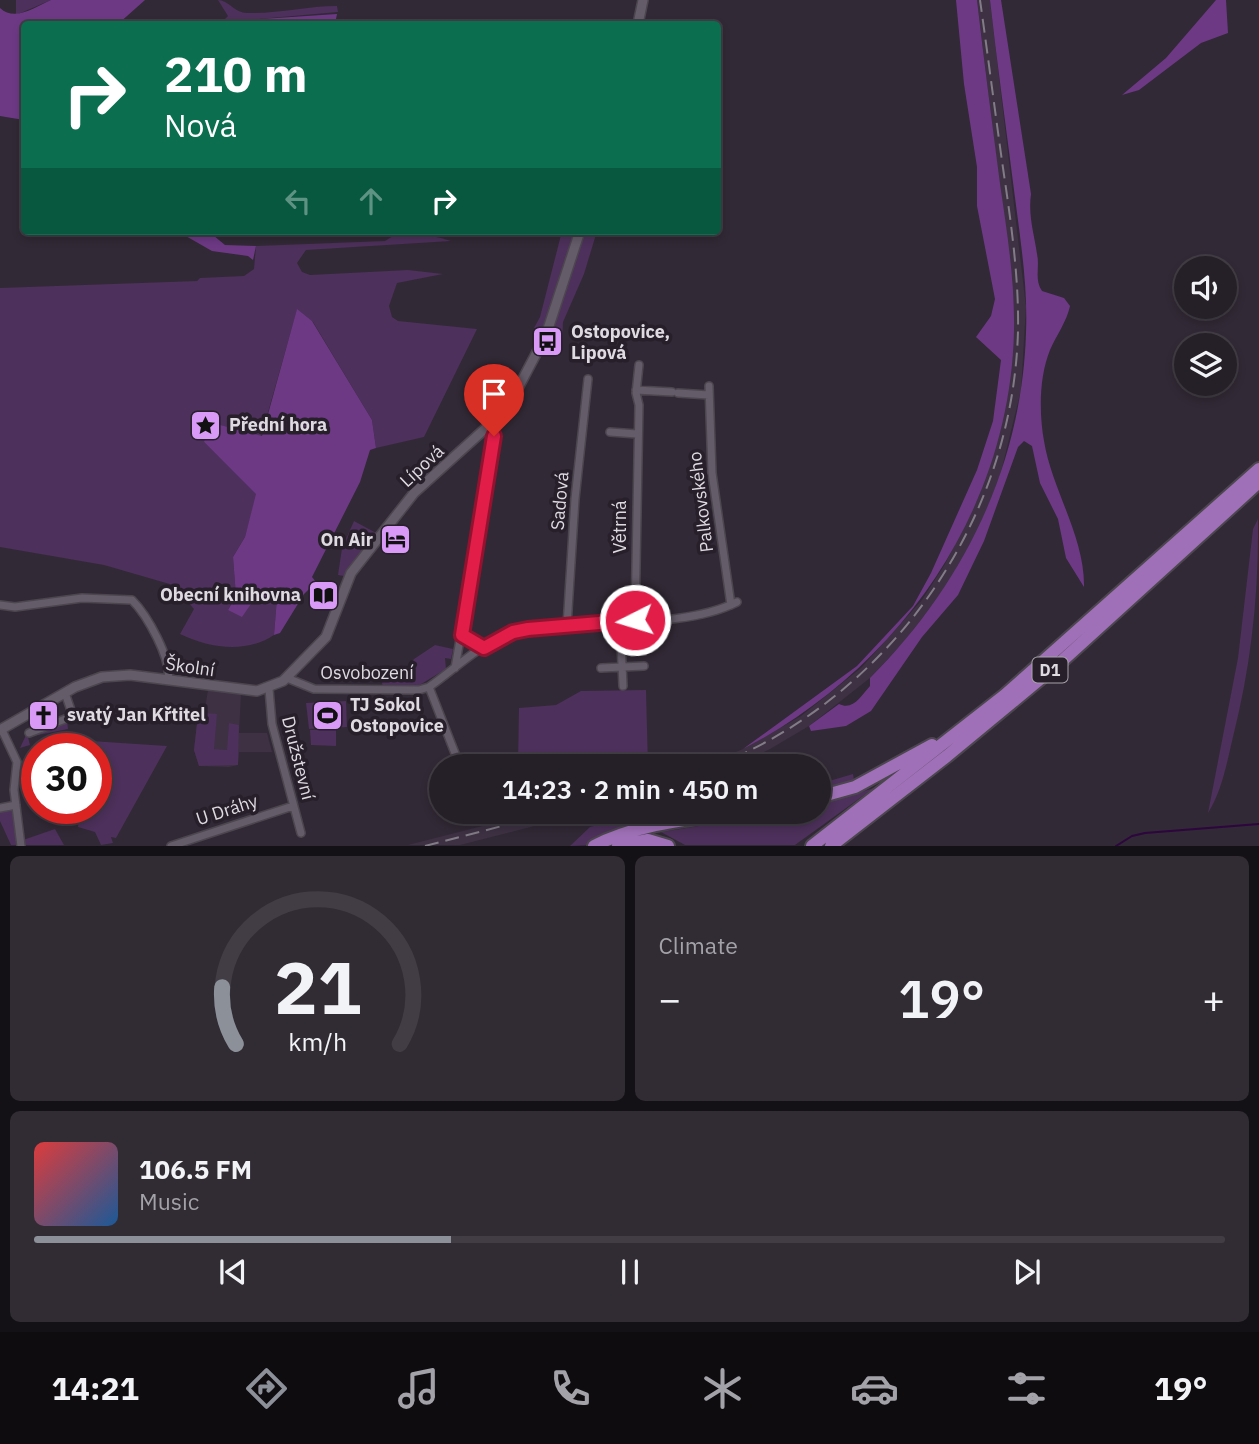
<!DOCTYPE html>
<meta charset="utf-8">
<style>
body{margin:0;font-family:"IBM Plex Sans",sans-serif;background:#312c34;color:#f1f3f6;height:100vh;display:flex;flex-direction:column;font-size:26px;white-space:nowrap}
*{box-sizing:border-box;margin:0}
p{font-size:23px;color:#a3a2a8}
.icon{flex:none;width:38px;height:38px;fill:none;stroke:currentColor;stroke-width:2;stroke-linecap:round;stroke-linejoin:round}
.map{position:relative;height:846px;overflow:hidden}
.sheet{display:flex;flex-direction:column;gap:10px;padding:10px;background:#141116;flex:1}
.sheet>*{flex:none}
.banner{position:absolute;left:21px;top:21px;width:700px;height:214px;border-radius:7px;box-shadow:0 4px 10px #0003,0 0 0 2px #423d45;background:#0b6e4f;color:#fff;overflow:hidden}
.fabs{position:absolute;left:1174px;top:256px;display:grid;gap:14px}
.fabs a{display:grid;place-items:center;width:63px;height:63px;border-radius:50%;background:#251f28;box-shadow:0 4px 10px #0003,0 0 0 2px #423d45;font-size:35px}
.speed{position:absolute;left:21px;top:733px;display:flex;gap:14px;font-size:35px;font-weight:700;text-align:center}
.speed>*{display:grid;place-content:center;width:91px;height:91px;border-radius:50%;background:#251f28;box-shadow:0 4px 10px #0003,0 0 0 2px #423d45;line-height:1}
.speed .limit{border:10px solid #d22;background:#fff;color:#111}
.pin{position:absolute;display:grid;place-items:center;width:60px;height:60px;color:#fff;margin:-72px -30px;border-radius:50% 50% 50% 0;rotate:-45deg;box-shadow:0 0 7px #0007}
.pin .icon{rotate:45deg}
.me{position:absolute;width:77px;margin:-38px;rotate:265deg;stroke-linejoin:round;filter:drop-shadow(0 0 5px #0008)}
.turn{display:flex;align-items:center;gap:24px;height:147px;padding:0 28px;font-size:32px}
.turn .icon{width:91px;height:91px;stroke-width:2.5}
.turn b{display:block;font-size:49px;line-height:60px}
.lanes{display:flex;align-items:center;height:66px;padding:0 28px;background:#0003;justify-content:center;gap:35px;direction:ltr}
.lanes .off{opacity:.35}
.big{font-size:52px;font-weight:600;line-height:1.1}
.sheet .card{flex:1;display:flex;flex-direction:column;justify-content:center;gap:10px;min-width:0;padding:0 24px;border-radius:10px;background:#312c34}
.sheet .dial{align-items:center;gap:0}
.dial svg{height:182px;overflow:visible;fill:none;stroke:#423d45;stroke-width:7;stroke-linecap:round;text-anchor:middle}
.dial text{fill:#f1f3f6;stroke:none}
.song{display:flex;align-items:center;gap:21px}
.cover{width:84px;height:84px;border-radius:10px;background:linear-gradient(135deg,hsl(0 70% 55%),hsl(210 70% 35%))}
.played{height:7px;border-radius:4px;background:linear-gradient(90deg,#8c9099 35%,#423d45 35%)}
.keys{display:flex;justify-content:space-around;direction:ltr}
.heat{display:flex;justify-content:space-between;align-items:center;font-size:38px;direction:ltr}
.sheet .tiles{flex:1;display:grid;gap:10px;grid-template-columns:1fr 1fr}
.card:last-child{grid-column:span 2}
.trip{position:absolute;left:429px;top:754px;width:402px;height:70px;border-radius:35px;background:#251f28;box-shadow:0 4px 10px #0003,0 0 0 2px #423d45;font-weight:600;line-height:70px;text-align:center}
.menu{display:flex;height:112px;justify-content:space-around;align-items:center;background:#0f0c10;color:#a3a2a8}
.menu .icon{width:49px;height:49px}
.menu .on{color:#8c9099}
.menu b{font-size:32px;color:#f1f3f6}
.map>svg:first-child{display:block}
.built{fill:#3d3143}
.green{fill:#4d305b}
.forest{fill:#6d3985}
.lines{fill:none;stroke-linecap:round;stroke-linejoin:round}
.stream{stroke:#2e053e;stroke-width:2}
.minor-casing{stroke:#4c464f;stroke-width:10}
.tertiary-casing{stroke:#4c464f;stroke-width:12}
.motorway-casing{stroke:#4c464f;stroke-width:16}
.minor{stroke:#645c69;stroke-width:7}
.tertiary{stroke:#645c69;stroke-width:9}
.motorway{stroke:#9f70b7;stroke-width:12}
.rail{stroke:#827c86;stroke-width:2;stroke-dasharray:14 7;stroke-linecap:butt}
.route-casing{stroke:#92132f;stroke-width:18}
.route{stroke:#e11d48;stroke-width:12}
.labels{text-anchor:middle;stroke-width:7;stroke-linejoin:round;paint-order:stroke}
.shield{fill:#27202b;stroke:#a8a2ab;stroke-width:2}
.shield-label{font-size:16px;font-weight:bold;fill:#dfdae2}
.poi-label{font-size:18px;font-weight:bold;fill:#dfdae2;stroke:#27202b;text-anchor:start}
.street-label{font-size:18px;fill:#dfdae2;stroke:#27202b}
</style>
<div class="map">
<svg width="1259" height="846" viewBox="0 0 1259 846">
<rect width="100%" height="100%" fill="#312935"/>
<path class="built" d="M 977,0 L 990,0 L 1026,307 L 1021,390 L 1000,476 L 982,522 L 945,589 L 903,643 L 870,678 L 809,726 L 770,749 L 736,766 L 702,766 L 743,749 L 801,716 L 861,668 L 922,600 L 945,564 L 979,496 L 1002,420 L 1008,388 L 1014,307 Z
M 208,690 L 241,694 L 239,733 L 267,733 L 272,752 L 239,752 L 238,765 L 229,767 L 199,766 L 194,750 L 198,715 L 204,715 Z
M 538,812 L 589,812 L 460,845 L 408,845 Z"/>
<path class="green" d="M 16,0 L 51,0 L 16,15 Z
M 218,0 C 228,0 235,13 247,13 C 277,14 307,6 337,6 L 338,12 L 247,20 L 249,24 L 220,24 L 228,16 Z
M 401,231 C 411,231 439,237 451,241 L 306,250 L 297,263 L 302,272 L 310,275 L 408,270 L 443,274 L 397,283 L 389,306 L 392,317 L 398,321 L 477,329 L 424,437 L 376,448 L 372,420 L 313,322 L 297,310 L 261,437 L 209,422 L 204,442 L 257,494 L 245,537 L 233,557 L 236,596 L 228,610 L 253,601 L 277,598 L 274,635 C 246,654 209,648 180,634 L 194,609 L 173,585 L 104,565 L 0,547 L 0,288 L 197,281 L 200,278 L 244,276 L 254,269 L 256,246 L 385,241 Z
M 562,231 L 597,231 L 584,274 L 563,322 L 562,344 L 534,328 L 540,317 Z
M 1258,519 C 1259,594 1251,666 1233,737 C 1227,762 1222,791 1208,813 L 1238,658 L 1253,529 Z
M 354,521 L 378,534 L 344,576 L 338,575 L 342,548 Z
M 435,645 L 453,649 L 451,659 L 445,658 L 446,669 L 418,686 L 383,687 L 382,683 L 395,667 L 404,672 L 414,659 Z
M 646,690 L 648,766 L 518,766 L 519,708 L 556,705 L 581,691 Z
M 346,701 L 347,727 L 309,729 L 306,703 Z
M 205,713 L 217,714 L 214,749 L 227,750 L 229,723 L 239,725 L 238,765 L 199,766 L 194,750 L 198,715 Z
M 67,720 L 68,729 L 28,737 L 30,745 L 20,748 L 26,735 Z
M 310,730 L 336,730 L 336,746 L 311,745 Z
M 91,741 L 167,746 L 116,838 L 111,837 L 113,843 L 101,845 L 95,832 L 78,827 L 81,809 L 96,808 L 96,749 L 90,749 Z
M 853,774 L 855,787 L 819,797 L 819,784 Z
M 874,788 L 795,845 L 685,845 L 661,832 L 786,812 L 819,812 L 819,805 Z
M 12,808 L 18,845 L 11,845 L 0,821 L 0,809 Z
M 644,812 L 738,812 L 594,845 L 570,846 L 590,827 Z
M 55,829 L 64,845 L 24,845 L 23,840 Z"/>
<path class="forest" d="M 51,0 L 145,0 L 118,24 L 24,24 L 24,120 L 0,116 L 0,8 C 15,22 35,7 51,0 Z
M 956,0 L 977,0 C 984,61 992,122 1000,184 C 1007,232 1015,282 1014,331 C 1010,510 900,668 743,749 L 857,666 L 913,606 L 931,573 L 977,470 L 993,421 L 1001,360 L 976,337 L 991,316 L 995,299 L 977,206 L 977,167 L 964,84 Z
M 990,0 L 1001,0 L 1031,194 C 1028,216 1034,233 1037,254 C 1040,267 1034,279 1042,291 L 1064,298 L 1070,306 C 1067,321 1056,336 1050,350 C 1039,377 1039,413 1044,441 C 1052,490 1085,537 1084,587 L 1066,558 L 1058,519 L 1040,483 L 1032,446 L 1024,441 L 1018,447 L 984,541 L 958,595 L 922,637 L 871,711 L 846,726 L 811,731 L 809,726 L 839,704 C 853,711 861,696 870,686 L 870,678 C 963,585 1022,466 1026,333 C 1028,285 1020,237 1014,190 C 1006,127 997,63 990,0 Z
M 1216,0 L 1226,0 L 1228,33 L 1201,43 L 1139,90 L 1122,95 L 1166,58 Z
M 337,14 L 335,24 L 249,24 L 246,20 Z
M 177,231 L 208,231 L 225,245 L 256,246 L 253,260 L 248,256 L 212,251 Z
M 297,309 L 312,321 L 372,420 L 376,448 L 370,450 L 360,482 L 312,577 L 316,582 L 304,594 L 280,633 L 274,635 L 277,598 L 253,601 L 242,617 L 228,610 L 236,596 L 233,557 L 245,537 L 256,494 L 204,442 L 209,422 L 262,436 Z"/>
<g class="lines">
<path class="stream" d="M 1116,846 L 1132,836 L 1145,833 L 1259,824"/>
<defs>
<path id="minor" d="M 709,386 L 712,473 L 731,605
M 636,390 L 672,392
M 678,393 L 709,395
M 610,432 L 637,434
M 0,605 L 15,607 L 82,598 L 132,600 C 147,615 172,659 168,680
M 635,620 L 639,405 L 636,393 L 639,365
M 620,622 L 623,686
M 567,626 L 575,499 L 588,379
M 462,635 L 484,648
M 455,668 L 494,446 L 493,424
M 601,668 L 644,666
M 287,678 L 314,689 L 419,690 L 429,687 C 455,669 484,640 514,632 C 581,614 675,633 737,602
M 429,687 L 460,766
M 269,689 L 272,724 L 301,833
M 35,714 L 42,728
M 2,730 L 17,762 L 14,790 L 21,846
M 29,733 L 73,716 L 65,693
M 0,808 L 16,805
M 479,812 L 480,816
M 171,846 L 293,806"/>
<path id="tertiary" d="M 638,24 L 643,0
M 0,730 L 75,687 L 102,677 L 130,675 L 257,691 L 283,681 L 326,637 L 351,573 L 414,493 L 507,409 L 546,335 L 580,231"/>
<path id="motorway" d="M 819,797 L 855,787 L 932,745
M 594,846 C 639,823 689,820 738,812
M 618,846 L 648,840 L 668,846
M 812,846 L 1005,695 L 1259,469
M 831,846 L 947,756 L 1063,660 L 1259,482"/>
</defs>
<use href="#minor" class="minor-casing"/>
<use href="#tertiary" class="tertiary-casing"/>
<use href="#motorway" class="motorway-casing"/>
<use href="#minor" class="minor"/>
<use href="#tertiary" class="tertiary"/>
<use href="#motorway" class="motorway"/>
<path class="rail" d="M 715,766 C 891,696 1013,521 1018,331 C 1019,277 1011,222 1003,168 C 995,112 988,56 980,0
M 425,846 L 556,812"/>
</g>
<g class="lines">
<defs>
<path id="route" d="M 494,436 L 462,635 L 484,648 L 513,632 L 528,629 L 635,620"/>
</defs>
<use href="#route" class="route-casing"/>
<use href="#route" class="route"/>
</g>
<defs>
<symbol id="bus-square" viewBox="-11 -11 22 22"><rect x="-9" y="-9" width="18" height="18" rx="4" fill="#d99af7" stroke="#27202b"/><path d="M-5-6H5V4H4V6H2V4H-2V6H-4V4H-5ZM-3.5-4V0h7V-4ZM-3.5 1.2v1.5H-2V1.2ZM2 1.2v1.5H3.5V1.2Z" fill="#111"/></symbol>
<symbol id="sight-square" viewBox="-11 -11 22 22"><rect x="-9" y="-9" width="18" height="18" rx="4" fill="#d99af7" stroke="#27202b"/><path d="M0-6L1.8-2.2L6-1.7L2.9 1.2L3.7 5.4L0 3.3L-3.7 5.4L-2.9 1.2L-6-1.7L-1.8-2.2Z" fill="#111"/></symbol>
<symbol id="hotel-square" viewBox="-11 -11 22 22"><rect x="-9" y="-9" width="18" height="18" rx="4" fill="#d99af7" stroke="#27202b"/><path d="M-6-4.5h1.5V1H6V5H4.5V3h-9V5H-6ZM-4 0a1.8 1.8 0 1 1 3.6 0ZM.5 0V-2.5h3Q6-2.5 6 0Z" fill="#111"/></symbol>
<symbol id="library-square" viewBox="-11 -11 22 22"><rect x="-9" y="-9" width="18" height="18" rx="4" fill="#d99af7" stroke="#27202b"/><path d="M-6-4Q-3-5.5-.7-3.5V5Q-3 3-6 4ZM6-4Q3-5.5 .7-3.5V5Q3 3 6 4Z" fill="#111"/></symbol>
<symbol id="church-square" viewBox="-11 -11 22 22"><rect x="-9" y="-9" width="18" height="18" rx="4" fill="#d99af7" stroke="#27202b"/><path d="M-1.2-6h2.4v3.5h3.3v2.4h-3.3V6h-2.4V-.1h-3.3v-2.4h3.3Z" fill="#111"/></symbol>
<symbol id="stadium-square" viewBox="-11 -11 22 22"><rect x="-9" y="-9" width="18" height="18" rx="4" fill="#d99af7" stroke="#27202b"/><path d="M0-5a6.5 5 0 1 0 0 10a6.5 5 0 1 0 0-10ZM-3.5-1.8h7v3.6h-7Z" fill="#111"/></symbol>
</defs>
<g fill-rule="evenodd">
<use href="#bus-square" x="530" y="324" width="35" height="35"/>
<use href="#sight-square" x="188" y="408" width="35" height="35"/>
<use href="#hotel-square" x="378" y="522" width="35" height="35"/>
<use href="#library-square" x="306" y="578" width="35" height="35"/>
<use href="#church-square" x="26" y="698" width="35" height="35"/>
<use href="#stadium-square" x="310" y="698" width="35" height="35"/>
</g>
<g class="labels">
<rect class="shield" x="1032.5" y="657.5" width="35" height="25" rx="5"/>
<g class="shield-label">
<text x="1050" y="676">D1</text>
</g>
<g class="poi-label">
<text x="571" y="338">Ostopovice,<tspan x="571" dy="21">Lipová</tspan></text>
<text x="229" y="431">Přední hora</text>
<text x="373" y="546" text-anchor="end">On Air</text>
<text x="301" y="601" text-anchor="end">Obecní knihovna</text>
<text x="350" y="711">TJ Sokol<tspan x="350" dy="21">Ostopovice</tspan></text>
<text x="67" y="721">svatý Jan Křtitel</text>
</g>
<g class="street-label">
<text transform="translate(422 466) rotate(-43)" y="6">Lípová</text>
<text transform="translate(560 501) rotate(-85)" y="6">Sadová</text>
<text transform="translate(701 502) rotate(-97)" y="6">Palkovského</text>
<text transform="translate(620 527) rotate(-90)" y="6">Větrná</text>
<text transform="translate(190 667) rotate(8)" y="6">Školní</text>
<text x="367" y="679">Osvobození</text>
<text transform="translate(298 758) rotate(76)" y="6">Družstevní</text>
<text transform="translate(227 810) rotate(-18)" y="6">U Dráhy</text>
</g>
</g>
</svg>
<div class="fabs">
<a><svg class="icon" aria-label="sound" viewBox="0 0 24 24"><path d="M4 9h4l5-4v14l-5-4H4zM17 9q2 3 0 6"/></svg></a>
<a><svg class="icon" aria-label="layers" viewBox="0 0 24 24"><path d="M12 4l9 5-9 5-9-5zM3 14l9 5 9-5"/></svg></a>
</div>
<div class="speed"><div class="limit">30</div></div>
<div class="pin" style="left:494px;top:436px;background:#d93025"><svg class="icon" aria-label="arrive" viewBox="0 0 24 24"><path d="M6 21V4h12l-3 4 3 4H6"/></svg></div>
<svg class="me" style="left:635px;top:620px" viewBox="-20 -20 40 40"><circle r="17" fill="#e11d48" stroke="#fff" stroke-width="3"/><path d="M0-11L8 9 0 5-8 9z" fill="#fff"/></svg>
<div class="trip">14:23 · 2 min · 450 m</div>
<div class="banner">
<div class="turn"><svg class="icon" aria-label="right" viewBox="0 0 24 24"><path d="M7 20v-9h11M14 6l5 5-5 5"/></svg><div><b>210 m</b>Nová</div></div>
<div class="lanes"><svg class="icon off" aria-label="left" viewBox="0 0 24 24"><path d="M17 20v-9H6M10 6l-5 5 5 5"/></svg><svg class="icon off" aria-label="ahead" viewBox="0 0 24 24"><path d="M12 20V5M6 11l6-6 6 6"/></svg><svg class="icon" aria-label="right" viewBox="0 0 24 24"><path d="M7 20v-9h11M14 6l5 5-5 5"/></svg></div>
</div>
</div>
<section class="sheet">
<div class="tiles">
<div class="card dial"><svg viewBox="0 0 100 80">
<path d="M14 69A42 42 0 1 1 86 69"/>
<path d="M14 69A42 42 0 0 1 8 44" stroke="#8c9099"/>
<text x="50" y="56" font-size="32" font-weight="700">21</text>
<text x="50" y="72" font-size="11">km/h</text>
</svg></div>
<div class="card"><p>Climate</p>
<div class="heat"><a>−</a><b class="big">19°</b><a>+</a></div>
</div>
<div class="card">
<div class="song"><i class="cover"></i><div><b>106.5 FM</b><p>Music</p></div></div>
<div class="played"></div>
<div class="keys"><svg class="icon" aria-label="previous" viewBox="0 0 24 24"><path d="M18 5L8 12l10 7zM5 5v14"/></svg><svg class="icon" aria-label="pause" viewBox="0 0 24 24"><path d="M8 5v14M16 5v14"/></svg><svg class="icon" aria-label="next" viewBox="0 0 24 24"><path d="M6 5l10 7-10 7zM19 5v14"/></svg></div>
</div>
</div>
</section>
<nav class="menu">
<b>14:21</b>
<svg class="icon on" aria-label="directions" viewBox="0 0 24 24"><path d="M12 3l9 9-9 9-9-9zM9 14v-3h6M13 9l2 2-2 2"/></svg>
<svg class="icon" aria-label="music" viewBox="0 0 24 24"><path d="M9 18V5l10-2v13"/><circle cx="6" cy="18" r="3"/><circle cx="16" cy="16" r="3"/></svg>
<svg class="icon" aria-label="phone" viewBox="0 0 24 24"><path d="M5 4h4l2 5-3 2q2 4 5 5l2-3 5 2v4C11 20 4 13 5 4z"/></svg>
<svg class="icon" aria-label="climate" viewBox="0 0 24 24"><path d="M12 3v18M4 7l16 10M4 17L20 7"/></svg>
<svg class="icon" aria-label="car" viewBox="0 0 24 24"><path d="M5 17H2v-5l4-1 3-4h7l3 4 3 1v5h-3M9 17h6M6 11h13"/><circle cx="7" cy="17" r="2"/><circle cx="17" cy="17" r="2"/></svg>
<svg class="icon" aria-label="filters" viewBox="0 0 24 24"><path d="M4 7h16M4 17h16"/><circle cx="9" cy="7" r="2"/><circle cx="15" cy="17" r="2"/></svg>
<b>19°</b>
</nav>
